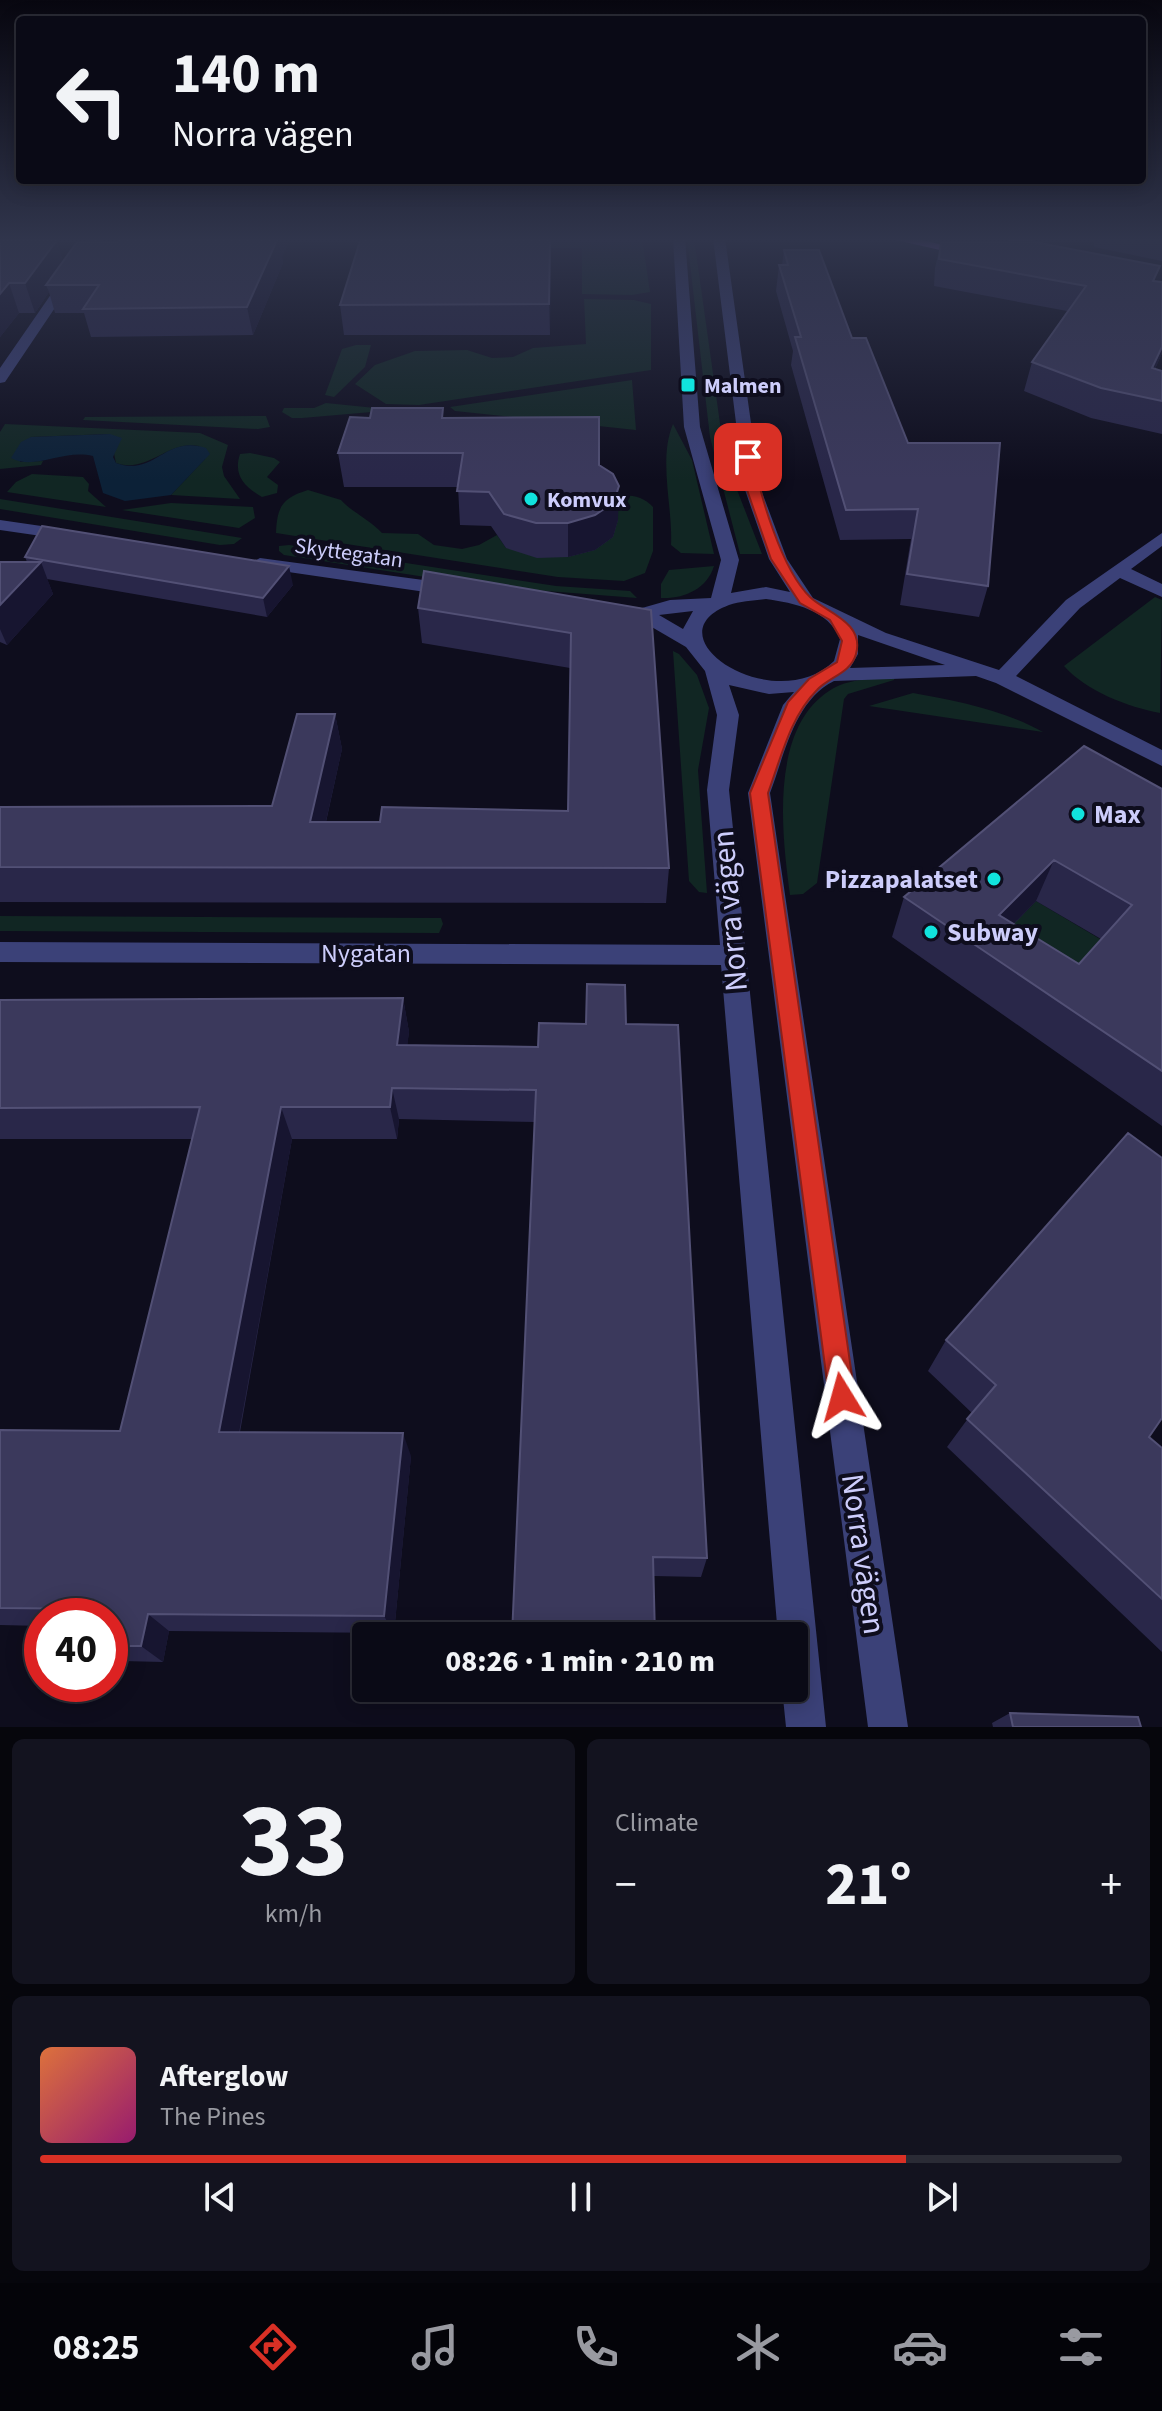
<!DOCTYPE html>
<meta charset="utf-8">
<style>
body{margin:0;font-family:"Source Sans 3",sans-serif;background:#13131f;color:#f1f3f6;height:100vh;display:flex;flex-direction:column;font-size:30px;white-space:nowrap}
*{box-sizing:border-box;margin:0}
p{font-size:26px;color:#999aa1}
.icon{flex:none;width:44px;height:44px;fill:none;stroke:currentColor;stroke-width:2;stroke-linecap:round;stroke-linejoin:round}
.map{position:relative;height:1727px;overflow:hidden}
.panel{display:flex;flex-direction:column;gap:12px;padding:12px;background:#06060c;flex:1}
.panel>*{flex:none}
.hud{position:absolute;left:16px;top:16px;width:1130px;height:168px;border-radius:8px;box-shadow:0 4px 20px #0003,0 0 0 2px #2a2b35;background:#0a0a16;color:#f1f3f6;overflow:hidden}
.speed{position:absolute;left:24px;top:1598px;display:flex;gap:16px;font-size:40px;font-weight:700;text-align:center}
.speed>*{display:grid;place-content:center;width:104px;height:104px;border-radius:50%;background:#0a0a16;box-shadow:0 4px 20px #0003,0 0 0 2px #2a2b35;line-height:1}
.speed .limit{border:12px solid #d22;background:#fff;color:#111}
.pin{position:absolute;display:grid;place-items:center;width:68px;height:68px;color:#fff;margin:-34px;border-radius:16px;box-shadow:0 4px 12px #0006}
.me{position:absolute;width:88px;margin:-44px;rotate:352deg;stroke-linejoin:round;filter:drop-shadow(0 0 6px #0008)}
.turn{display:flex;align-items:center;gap:28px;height:168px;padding:0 24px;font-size:36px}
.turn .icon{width:104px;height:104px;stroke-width:2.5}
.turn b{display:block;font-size:56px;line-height:68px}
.big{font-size:60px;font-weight:800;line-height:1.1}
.panel .tile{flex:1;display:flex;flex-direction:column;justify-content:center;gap:12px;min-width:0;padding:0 28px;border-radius:12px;background:#13131f}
.panel .dial{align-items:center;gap:0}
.dial b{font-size:104px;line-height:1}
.song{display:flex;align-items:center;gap:24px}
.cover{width:96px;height:96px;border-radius:12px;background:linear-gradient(135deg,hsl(20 70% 55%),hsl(320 70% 35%))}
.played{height:8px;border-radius:4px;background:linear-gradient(90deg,#d93025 80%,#2a2b35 80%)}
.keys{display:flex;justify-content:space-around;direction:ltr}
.heat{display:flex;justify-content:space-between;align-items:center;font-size:44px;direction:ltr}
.panel .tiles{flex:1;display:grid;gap:12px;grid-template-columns:1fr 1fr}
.tile:last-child{grid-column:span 2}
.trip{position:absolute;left:352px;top:1622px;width:456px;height:80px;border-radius:8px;background:#0a0a16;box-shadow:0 4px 20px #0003,0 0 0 2px #2a2b35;font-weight:800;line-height:80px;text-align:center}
.tab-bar{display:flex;height:128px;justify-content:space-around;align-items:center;background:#040409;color:#999aa1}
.tab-bar .icon{width:56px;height:56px}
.tab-bar .active{color:#d93025}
.tab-bar b{font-size:36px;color:#f1f3f6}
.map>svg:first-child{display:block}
.green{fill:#112623}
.water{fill:#0c2137}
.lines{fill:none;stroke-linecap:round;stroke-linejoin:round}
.minor{fill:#3b4178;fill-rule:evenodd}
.major{fill:#a75cf3;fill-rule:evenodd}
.wall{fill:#292749;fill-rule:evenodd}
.shaded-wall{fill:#171530}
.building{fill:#3b395c;stroke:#525075;stroke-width:2;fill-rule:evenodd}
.route{fill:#d93025;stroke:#8d1f18;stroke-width:2}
.poi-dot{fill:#11e3de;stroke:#0e0d1d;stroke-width:3}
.labels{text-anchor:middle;stroke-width:8;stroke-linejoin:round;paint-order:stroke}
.far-poi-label{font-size:22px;font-weight:bold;fill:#cdcdfb;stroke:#0e0d1d;text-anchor:start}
.far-street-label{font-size:22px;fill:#cdcdfb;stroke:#0e0d1d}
.poi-label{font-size:26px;font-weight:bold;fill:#cdcdfb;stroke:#0e0d1d;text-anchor:start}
.street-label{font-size:26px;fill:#cdcdfb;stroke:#0e0d1d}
.near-street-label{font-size:32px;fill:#cdcdfb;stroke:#0e0d1d}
</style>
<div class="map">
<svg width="1162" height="1727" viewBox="0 0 1162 1727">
<rect width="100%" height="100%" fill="#0e0d1d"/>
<path class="green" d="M 374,238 L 642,238 L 650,292 L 632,295 L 582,294 L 582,248 L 509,248 Z
M 687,238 L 694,238 L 725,459 L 762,554 L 740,554 L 710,437 Z
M 584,299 L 634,300 L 651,304 L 651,370 L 419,405 L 386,404 L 355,384 L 375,365 L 415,351 L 467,350 L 492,358 L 513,357 L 533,348 L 586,344 Z
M 356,345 L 371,345 L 365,367 L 334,397 L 325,395 L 342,349 Z
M 632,380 L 636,430 L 455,411 L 450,407 Z
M 326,403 L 395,410 L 302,418 L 292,418 L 282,412 L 284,408 L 314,408 Z
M 266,416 L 270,427 L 258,429 L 83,420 L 85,417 Z
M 5,424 L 200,433 L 228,445 L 222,467 L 224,476 L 240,499 L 171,495 L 205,459 L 199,446 C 168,440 148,474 116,463 L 110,434 L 31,437 L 20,462 L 43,461 L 41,465 L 0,469 L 0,432 Z
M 673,424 L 692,460 L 714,554 L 681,553 L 671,545 C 673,507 658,460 673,424 Z
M 250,453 L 274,458 L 280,462 L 267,477 L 278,485 L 277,493 L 262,497 C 244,486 233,475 240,454 Z
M 32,474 L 83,477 L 89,484 L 88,491 L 106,507 L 7,492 L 16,482 Z
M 308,490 L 341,500 C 350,511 369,519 382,533 L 418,534 L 434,545 L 462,549 L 479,545 L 497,535 L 506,548 L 611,497 C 625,493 643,495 653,507 L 653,551 L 645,573 L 624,581 L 558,577 L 276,533 C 277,507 282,498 308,490 Z
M 0,499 L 242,538 L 234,544 L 220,545 L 0,509 Z
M 171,503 L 253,507 L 255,518 L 239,528 L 122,510 Z
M 289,545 L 556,586 L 630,591 L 637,598 L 483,586 L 284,555 L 279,551 L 279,546 Z
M 714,566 C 707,589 684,599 661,598 L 661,584 L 669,570 Z
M 1155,597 L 1162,600 L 1160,713 C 1128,707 1086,691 1064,666 Z
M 673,651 L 679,654 L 697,675 L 709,708 L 698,770 L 707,893 L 699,892 L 689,881 Z
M 895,677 L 894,680 L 848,694 L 844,699 L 817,883 L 803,894 L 790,895 C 782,836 769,730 829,691 C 848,678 873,679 895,677 Z
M 913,693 C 958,701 1003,710 1043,732 L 869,706 Z
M 1036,901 L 1132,958 L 1107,987 L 983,955 Z
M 0,916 L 441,918 L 443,924 L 439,933 L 0,931 Z"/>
<path class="water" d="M 110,434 L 122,438 L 113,457 L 116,463 C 155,477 165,434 206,448 L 210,454 L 171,495 L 125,501 L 103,493 L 93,456 C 62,449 35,471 11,458 L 21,442 L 31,437 Z"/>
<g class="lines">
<path class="minor" d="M 90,238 L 102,238 L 5,382 L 0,383 L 0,368 Z
M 673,238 L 685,238 L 700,427 L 739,560 L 731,593 L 766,587 L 790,592 L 769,559 L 744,487 L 713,238 L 725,238 L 760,487 L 787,559 L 813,598 L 886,633 L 999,670 L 1066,600 L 1162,533 L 1162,546 L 1131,569 L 1162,584 L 1162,597 L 1120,578 L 1080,608 L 1016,676 L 1162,750 L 1162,766 L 996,683 L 976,676 L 834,681 C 794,701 785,754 770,793 L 908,1727 L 868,1727 L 748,793 L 783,705 L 794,692 L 769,694 L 729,685 L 739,715 L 729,790 L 826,1727 L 786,1727 L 782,1688 L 794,1688 L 794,1636 L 778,1636 L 721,965 L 0,962 L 0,942 L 720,945 L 707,790 L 717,715 L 705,671 L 686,647 L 638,619 L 613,615 L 610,611 L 620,605 L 642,608 L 670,600 L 711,598 L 721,560 L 684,427 ZM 766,599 C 794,603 829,610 840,639 L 834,661 C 774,719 647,636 729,605 C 740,601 754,601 766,599 ZM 693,611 L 683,629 L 659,615 ZM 858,635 L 945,665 L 850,668 L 858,654 Z
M 0,520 L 69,530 L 78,535 L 69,540 L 0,530 Z
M 260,558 L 453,584 L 462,590 L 453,596 L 254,567 L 251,563 Z"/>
<path class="major" d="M 887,238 L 914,238 L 977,253 L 971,257 Z
M 998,238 L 1025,238 L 1063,248 L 1057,252 Z"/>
</g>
<path class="wall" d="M 0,238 L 31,238 L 30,240 L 63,261 L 282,257 L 283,263 L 253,335 L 91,337 L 84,313 L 55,313 L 49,292 L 35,313 L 19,313 L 0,337 Z
M 550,238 L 550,335 L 344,335 L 340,305 Z
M 1076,238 L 1162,238 L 1162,261 L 1094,247 L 1094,241 Z
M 941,242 L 1162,282 L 1162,353 L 1155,369 L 1162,371 L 1162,434 L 1091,418 L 1024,391 L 1032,362 L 1067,311 L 934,286 L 935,268 Z
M 784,250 L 852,338 L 908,443 L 988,586 L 979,617 L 900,605 L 911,539 L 840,540 L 791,365 L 793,351 L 776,291 L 779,265 L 782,265 Z
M 370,418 L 444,418 L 599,465 L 618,520 L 613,537 L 595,550 L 568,557 L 537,558 L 506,548 L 491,526 L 460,525 L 458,487 L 344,487 L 338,453 Z
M 25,557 L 293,585 L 267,617 L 47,579 L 53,594 L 7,645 L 0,642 L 0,562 L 27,562 Z
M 418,608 L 651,610 L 669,868 L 666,903 L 0,902 L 0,807 L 272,806 L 335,714 L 342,749 L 326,822 L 380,822 L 568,811 L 570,668 L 422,643 Z
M 1162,789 L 1162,1126 L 892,937 L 904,897 ZM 1036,901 L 1101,939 L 1079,964 L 1014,924 Z
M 403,998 L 409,1032 L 407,1045 L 538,1047 L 626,1024 L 707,1558 L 701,1577 L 654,1576 L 535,1122 L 399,1119 L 397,1139 L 292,1139 L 240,1432 L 411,1456 L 394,1633 L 169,1631 L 163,1662 L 122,1661 L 110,1654 L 110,1616 L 42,1616 L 42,1626 L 0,1625 L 0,1430 L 120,1431 L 192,1139 L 0,1139 L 0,1000 Z
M 946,1340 L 1149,1437 L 1162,1448 L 1162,1652 L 947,1447 L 972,1413 L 928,1371 Z
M 512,1688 L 654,1688 L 652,1695 L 513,1692 Z
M 1010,1713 L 1141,1727 L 993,1727 L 992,1723 Z"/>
<path class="shaded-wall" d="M 0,238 L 31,238 L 6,268 L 0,250 Z
M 275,238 L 291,238 L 282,257 L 283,263 L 253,335 L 247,307 Z
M 550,238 L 551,262 L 550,335 L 549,304 Z
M 57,240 L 65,268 L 46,285 L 49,292 L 35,313 L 25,283 Z
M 9,283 L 19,313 L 0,337 L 0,294 Z
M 1162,347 L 1162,353 L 1142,397 L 1152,368 Z
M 619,486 L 618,520 L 613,537 L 595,550 L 568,557 L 568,523 Z
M 41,562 L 53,594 L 7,645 L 0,629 L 0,605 Z
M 289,566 L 293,585 L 267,617 L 263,598 Z
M 335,714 L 342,749 L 318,857 L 310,822 Z
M 1054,860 L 1036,901 L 986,952 L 999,915 Z
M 403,998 L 409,1032 L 404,1077 L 397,1045 Z
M 392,1088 L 399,1119 L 397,1139 L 390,1107 Z
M 281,1107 L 292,1139 L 235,1455 L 219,1432 Z
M 403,1433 L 411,1456 L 394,1633 L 384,1616 Z
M 148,1614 L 169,1631 L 163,1662 L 141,1646 Z"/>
<path class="building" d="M 120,238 L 278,238 L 247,307 L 83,309 L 99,285 L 46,285 L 77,242 L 117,242 Z
M 361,238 L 550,238 L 549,304 L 340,305 Z
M 0,240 L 57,240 L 25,283 L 9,283 L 0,294 Z
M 941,242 L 1034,242 L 1160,266 L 1153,281 L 1162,282 L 1162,347 L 1152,368 L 1162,371 L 1162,401 L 1101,388 L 1032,362 L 1086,286 L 939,259 Z
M 784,250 L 819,250 L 852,338 L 866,338 L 908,443 L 1000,443 L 988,586 L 907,574 L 918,509 L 846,510 L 795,337 L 801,337 L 779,265 L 788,265 Z
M 372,408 L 443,408 L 442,418 L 599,417 L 599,465 L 613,474 L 619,486 L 613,503 L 595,515 L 568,523 L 536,523 L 504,514 L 489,492 L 457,491 L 463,453 L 338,453 L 350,417 L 370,418 Z
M 42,526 L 289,566 L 263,598 L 25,557 Z
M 0,562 L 41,562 L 0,605 Z
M 424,571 L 651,610 L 669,868 L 0,867 L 0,807 L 272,806 L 297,714 L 335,714 L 310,822 L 380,822 L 382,807 L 568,811 L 571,633 L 418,608 Z
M 1084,746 L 1162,789 L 1162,1071 L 904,897 ZM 1054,860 L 1132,905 L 1079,964 L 999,915 Z
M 587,984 L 625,985 L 626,1024 L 678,1025 L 707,1558 L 653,1557 L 655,1636 L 512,1636 L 536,1090 L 392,1088 L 390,1107 L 281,1107 L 219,1432 L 403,1433 L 384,1616 L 148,1614 L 141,1646 L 110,1646 L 110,1616 L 105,1616 L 106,1609 L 0,1608 L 0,1430 L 120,1431 L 200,1107 L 0,1108 L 0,1000 L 403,998 L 397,1045 L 538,1047 L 539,1023 L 586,1024 Z
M 1128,1133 L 1162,1158 L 1162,1418 L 1149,1437 L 1162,1448 L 1162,1599 L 967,1419 L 996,1385 L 946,1340 Z
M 1010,1713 L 1138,1717 L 1141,1727 L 1013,1727 Z"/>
<linearGradient id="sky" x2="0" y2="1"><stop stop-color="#080710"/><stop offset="0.5" stop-color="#30354c"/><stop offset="1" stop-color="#30354c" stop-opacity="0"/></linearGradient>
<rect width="1162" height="480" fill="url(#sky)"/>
<path class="route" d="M 748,453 L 754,457 C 759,494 782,570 810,597 C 825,612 865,622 856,654 C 851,673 829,677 817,690 C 790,717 781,758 768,793 L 855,1397 L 851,1406 L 842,1410 L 833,1406 L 829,1397 L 750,793 L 788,702 L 809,679 L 837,662 L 842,641 L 830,620 L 800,603 L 771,559 L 746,487 L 742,457 Z"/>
<g class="poi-dot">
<rect x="680" y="377" width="16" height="16" rx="4"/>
<circle cx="531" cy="499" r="8"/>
<circle cx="1078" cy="814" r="8"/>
<circle cx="994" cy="879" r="8"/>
<circle cx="931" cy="932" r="8"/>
</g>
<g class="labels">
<g class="far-poi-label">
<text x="704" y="393">Malmen</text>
<text x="547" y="507">Komvux</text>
</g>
<g class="far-street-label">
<text transform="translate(349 552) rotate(8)" y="8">Skyttegatan</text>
</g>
<g class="poi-label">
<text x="1094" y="823">Max</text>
<text x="978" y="888" text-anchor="end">Pizzapalatset</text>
<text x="947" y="941">Subway</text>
</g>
<g class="street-label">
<text x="366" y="962">Nygatan</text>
</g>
<g class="near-street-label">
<text transform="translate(729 911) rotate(-95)" y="11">Norra vägen</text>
<text transform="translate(864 1554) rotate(82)" y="11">Norra vägen</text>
</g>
</g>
</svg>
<div class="speed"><div class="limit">40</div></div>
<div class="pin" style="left:748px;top:457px;background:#d93025"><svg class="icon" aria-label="arrive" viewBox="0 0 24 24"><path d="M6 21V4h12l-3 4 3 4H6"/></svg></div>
<svg class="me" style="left:842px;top:1397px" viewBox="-20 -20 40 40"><path d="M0-17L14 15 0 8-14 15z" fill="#d93025" stroke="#fff" stroke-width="4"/></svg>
<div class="trip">08:26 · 1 min · 210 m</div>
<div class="hud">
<div class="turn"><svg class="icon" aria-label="left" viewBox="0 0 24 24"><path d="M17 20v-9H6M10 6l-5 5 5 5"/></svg><div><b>140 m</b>Norra vägen</div></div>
</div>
</div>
<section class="panel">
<div class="tiles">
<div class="tile dial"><b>33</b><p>km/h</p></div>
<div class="tile"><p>Climate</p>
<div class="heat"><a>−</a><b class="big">21°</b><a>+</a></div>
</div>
<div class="tile">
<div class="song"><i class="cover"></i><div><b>Afterglow</b><p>The Pines</p></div></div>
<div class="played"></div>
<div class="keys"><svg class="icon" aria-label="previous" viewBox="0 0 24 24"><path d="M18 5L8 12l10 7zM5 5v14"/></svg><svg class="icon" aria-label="pause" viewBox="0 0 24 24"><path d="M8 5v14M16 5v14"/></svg><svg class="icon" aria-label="next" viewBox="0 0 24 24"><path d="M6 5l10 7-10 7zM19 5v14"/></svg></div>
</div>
</div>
</section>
<nav class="tab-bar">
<b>08:25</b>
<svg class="icon active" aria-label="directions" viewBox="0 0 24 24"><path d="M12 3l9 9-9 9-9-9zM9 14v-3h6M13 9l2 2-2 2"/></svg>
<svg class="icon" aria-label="music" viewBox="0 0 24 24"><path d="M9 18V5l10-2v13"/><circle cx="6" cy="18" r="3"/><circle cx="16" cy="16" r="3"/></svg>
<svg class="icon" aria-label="phone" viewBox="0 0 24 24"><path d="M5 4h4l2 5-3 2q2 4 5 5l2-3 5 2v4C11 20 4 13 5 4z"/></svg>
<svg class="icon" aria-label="climate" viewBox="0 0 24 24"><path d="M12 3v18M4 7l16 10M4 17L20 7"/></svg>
<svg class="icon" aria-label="car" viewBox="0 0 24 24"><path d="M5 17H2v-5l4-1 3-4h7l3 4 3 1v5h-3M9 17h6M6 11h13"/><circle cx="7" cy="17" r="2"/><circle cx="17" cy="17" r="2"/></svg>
<svg class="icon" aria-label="filters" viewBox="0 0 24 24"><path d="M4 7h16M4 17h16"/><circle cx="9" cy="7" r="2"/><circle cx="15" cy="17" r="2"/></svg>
</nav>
